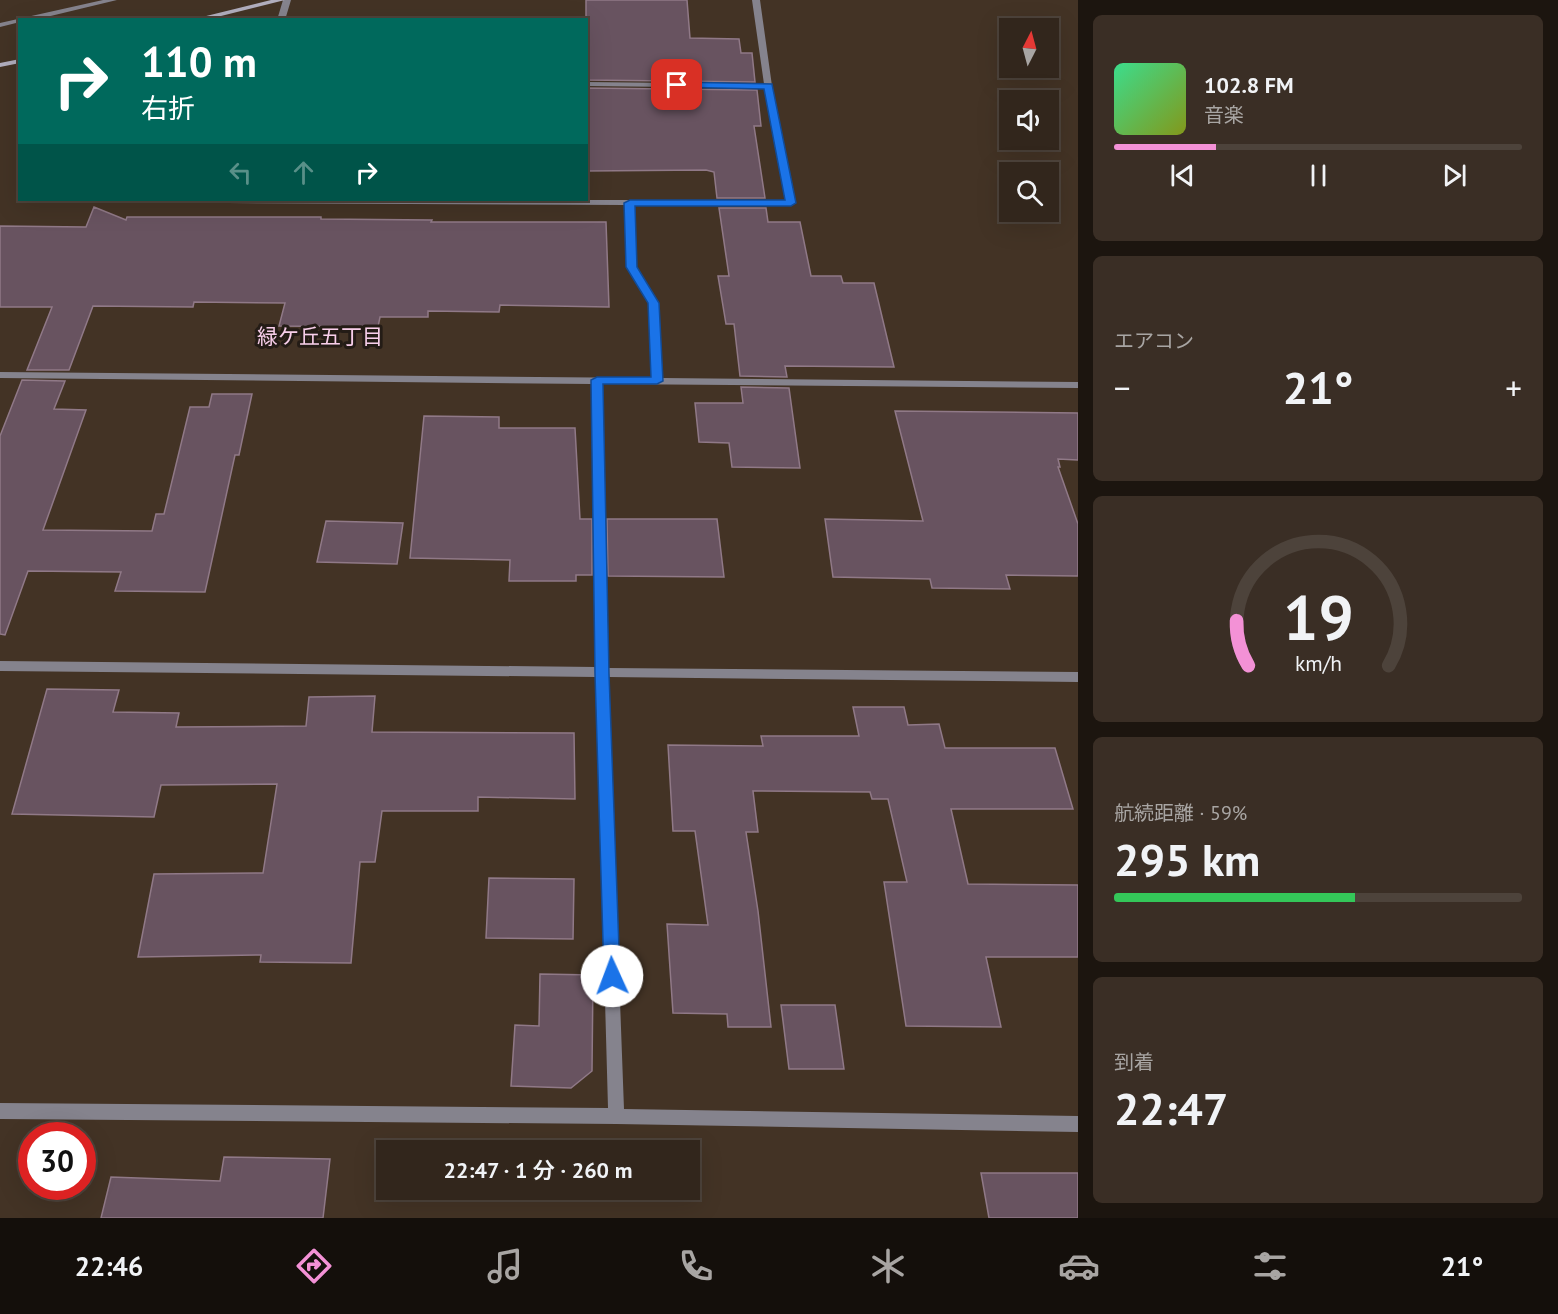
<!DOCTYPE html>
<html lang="ja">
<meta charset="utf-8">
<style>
body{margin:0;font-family:"PT Sans","Noto Sans JP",sans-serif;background:#3a2e25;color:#f1f3f6;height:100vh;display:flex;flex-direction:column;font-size:22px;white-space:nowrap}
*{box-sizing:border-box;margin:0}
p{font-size:20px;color:#a8a5a3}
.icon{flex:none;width:33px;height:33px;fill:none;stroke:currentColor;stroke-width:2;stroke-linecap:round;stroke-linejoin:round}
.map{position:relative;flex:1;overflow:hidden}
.details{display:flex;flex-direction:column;gap:15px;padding:15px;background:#1c150f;width:480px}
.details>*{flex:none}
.guide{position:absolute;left:18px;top:18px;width:570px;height:183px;border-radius:0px;box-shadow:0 6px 24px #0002,0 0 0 2px #4d433b;background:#00695c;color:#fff;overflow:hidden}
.needle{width:39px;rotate:6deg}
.fabs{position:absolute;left:999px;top:18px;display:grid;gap:12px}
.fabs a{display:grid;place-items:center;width:60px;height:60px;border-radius:0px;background:#32261c;box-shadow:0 6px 24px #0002,0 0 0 2px #4d433b;font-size:30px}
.speed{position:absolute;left:18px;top:1122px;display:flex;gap:12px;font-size:30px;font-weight:700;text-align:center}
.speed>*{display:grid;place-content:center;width:78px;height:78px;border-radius:50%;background:#32261c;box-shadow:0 6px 24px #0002,0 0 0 2px #4d433b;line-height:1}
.speed .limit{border:9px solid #d22;background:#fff;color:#111}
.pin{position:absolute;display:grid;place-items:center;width:51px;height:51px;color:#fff;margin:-26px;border-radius:12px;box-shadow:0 3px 9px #0006}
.me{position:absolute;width:66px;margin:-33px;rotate:358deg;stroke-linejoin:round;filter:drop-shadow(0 0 4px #0008)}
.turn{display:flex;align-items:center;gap:21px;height:126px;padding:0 24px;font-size:27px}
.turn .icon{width:78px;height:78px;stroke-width:2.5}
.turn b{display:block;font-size:42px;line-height:51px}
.lanes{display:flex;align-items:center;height:57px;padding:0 24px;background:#0003;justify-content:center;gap:30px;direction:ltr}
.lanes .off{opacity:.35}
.big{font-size:45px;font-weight:600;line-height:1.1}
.details .card{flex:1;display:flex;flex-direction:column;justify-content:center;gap:9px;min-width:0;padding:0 21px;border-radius:9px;background:#3a2e25}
.details .dial{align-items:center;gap:0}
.dial svg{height:156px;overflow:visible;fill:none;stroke:#4d433b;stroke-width:7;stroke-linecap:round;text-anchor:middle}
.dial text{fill:#f1f3f6;stroke:none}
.song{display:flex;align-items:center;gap:18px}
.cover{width:72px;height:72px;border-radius:9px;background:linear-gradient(135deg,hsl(150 70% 55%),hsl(70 70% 35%))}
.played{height:6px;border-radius:3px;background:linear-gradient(90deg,#f391d6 25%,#4d433b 25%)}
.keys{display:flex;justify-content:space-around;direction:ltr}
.heat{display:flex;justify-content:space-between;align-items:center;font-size:33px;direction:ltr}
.charge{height:9px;border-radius:4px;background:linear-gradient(90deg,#34c759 59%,#4d433b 0)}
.trip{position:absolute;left:376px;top:1140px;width:324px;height:60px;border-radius:0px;background:#32261c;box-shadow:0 6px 24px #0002,0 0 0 2px #4d433b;font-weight:600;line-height:60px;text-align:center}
.dock{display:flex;height:96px;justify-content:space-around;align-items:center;background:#140f0b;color:#a8a5a3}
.dock .icon{width:42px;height:42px}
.dock .selected{color:#f391d6}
.dock b{font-size:27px;color:#f1f3f6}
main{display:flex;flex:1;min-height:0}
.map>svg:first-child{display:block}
.building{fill:#685360;stroke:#907987;stroke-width:1.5}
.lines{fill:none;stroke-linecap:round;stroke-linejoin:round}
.street{fill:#85838d;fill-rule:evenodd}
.secondary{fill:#b1aebe;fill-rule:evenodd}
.route{fill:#1a73e8;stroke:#114b97;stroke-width:1.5}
.labels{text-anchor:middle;stroke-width:6;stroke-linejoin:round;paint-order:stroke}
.neighbourhood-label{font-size:21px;fill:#f8ceea;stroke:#241c16}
</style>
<main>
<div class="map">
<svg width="1078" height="1218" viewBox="0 0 1078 1218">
<rect width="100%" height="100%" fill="#433325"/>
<path class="building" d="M 586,0 L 687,0 L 690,38 L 739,39 L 741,53 L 752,53 L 755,82 L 586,80 Z
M 586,88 L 757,90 L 761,126 L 754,126 L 765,198 L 717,198 L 714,172 L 706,170 L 586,171 Z
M 94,207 L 126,220 L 127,217 L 321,217 L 321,219 L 432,220 L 431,222 L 606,222 L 609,307 L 500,305 L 499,312 L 428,311 L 428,317 L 380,317 L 378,327 L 279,326 L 285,303 L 194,302 L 193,307 L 93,306 L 69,370 L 27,370 L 52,307 L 0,307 L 0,226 L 86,227 Z
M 719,208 L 766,208 L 768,222 L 800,222 L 811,276 L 841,276 L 843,283 L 874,283 L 894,367 L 785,366 L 787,377 L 740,376 L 734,324 L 726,324 L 718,276 L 729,276 Z
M 22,380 L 65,381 L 54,409 L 86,410 L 43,530 L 152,531 L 156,514 L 164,514 L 190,407 L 209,407 L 212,394 L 252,394 L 239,455 L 235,455 L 205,592 L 115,591 L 121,572 L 28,571 L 5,635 L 0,634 L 0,436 Z
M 741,387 L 789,388 L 800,468 L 732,467 L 729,443 L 699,442 L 695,403 L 743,403 Z
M 895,411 L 1078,413 L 1078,460 L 1058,459 L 1060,467 L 1058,467 L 1078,524 L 1078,576 L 1006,575 L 1010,589 L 932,588 L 930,579 L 833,577 L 825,519 L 923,521 Z
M 424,416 L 499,417 L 499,428 L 575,428 L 580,519 L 592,519 L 592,575 L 576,575 L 576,581 L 509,581 L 510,560 L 410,558 Z
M 607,519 L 717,519 L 724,577 L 608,576 Z
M 326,521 L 403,523 L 397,564 L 317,562 Z
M 47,689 L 119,690 L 113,712 L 179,713 L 176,727 L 306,726 L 309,697 L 375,696 L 372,732 L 574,733 L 575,799 L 478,797 L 478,811 L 382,811 L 375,862 L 360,862 L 351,963 L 260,962 L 261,955 L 138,957 L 154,874 L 263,873 L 277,784 L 161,785 L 154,817 L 12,814 Z
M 853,707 L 904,707 L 908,725 L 939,724 L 945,748 L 1055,748 L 1073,809 L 951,809 L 968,884 L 1078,885 L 1078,957 L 986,957 L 1001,1027 L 906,1026 L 884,882 L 907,882 L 888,799 L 872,799 L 870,792 L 753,791 L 758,832 L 746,832 L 758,911 L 771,1027 L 728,1027 L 727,1014 L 673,1013 L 667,924 L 708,925 L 695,831 L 673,831 L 668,745 L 763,746 L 761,736 L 859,736 Z
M 489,878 L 574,879 L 573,939 L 486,938 Z
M 540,974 L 593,975 L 592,1071 L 571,1088 L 511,1086 L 515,1025 L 539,1026 Z
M 781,1005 L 835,1005 L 844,1069 L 789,1069 Z
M 224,1157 L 330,1159 L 323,1218 L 101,1218 L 111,1177 L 220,1181 Z
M 981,1173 L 1078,1173 L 1078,1218 L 989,1218 Z"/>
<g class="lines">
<path class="street" d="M 103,0 L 117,0 L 34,20 L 20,20 L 20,22 L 0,27 L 0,23 Z
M 283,0 L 291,0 L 285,20 L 277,20 Z
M 752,0 L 760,0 L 772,86 L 795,203 L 791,206 L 634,205 L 636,267 L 659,303 L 662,378 L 1078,382 L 1078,388 L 602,384 L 608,668 L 1078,672 L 1078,682 L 608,677 L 624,1109 L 1078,1116 L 1078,1132 L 616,1124 L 0,1119 L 0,1103 L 608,1108 L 596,677 L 0,671 L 0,661 L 596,667 L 592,384 L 0,378 L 0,372 L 652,378 L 649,303 L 626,267 L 626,205 L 228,203 L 224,200 L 786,200 L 764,88 L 586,86 L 586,82 L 764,84 Z"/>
<path class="secondary" d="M 271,0 L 285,0 L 205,20 L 190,20 Z
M 20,59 L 20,63 L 0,67 L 0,63 Z"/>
</g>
<path class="route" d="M 677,82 L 772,84 L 796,203 L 791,206 L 635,206 L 637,267 L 659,303 L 663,381 L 657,384 L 603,384 L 609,674 L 620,976 L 618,982 L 612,984 L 606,982 L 604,976 L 595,674 L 591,380 L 597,377 L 651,377 L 648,303 L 626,267 L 624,203 L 630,200 L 785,200 L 764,89 L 674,87 L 673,85 Z"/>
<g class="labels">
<g class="neighbourhood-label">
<text x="320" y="344">緑ケ丘五丁目</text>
</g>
</g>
</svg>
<div class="fabs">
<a><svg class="needle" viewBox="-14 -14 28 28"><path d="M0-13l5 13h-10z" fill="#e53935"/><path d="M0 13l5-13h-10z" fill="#a8a5a3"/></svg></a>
<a><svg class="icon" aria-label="sound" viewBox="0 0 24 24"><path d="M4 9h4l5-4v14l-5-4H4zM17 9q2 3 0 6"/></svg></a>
<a><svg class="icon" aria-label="search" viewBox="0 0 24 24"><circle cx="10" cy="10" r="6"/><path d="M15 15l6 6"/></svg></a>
</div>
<div class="speed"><div class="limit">30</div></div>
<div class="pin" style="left:677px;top:85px;background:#d93025"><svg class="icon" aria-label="arrive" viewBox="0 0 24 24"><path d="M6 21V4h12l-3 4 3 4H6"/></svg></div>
<svg class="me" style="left:612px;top:976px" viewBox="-20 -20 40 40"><circle r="19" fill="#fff"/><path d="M0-13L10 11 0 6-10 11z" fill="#1a73e8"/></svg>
<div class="trip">22:47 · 1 分 · 260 m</div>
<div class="guide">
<div class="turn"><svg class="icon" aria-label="right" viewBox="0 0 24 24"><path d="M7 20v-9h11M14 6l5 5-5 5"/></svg><div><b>110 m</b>右折</div></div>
<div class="lanes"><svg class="icon off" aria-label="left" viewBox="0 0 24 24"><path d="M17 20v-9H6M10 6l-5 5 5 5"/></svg><svg class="icon off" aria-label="ahead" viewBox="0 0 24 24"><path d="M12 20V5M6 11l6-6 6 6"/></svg><svg class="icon" aria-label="right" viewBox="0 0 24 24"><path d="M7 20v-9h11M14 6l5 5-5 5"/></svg></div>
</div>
</div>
<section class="details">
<div class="card">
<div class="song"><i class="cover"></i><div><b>102.8 FM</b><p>音楽</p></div></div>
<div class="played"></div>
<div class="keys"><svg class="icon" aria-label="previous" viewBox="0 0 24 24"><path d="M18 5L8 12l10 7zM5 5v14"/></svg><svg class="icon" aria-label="pause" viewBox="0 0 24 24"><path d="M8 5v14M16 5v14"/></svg><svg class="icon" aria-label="next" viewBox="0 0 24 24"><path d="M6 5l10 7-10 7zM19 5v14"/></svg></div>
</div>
<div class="card"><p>エアコン</p>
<div class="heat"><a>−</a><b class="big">21°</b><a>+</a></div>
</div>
<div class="card dial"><svg viewBox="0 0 100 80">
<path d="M14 69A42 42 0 1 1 86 69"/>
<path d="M14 69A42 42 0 0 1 8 46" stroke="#f391d6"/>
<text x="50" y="56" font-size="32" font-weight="700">19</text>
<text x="50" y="72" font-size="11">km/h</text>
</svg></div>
<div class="card"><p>航続距離 · 59%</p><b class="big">295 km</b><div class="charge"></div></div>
<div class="card"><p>到着</p><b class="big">22:47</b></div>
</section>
</main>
<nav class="dock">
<b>22:46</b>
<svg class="icon selected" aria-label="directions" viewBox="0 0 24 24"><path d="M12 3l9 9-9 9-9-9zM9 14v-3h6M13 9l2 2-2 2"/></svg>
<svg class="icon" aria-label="music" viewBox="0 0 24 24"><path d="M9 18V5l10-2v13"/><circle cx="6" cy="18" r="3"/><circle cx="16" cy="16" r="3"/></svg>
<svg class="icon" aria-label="phone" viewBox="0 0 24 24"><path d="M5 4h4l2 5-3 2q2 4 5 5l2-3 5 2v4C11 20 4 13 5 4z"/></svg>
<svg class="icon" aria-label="climate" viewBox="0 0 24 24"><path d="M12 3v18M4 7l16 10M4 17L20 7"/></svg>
<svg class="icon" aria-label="car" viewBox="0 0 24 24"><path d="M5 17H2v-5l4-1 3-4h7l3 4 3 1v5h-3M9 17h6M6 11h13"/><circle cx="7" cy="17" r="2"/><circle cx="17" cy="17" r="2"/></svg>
<svg class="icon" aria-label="filters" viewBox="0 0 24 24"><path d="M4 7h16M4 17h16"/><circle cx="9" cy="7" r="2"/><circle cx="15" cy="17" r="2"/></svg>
<b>21°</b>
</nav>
